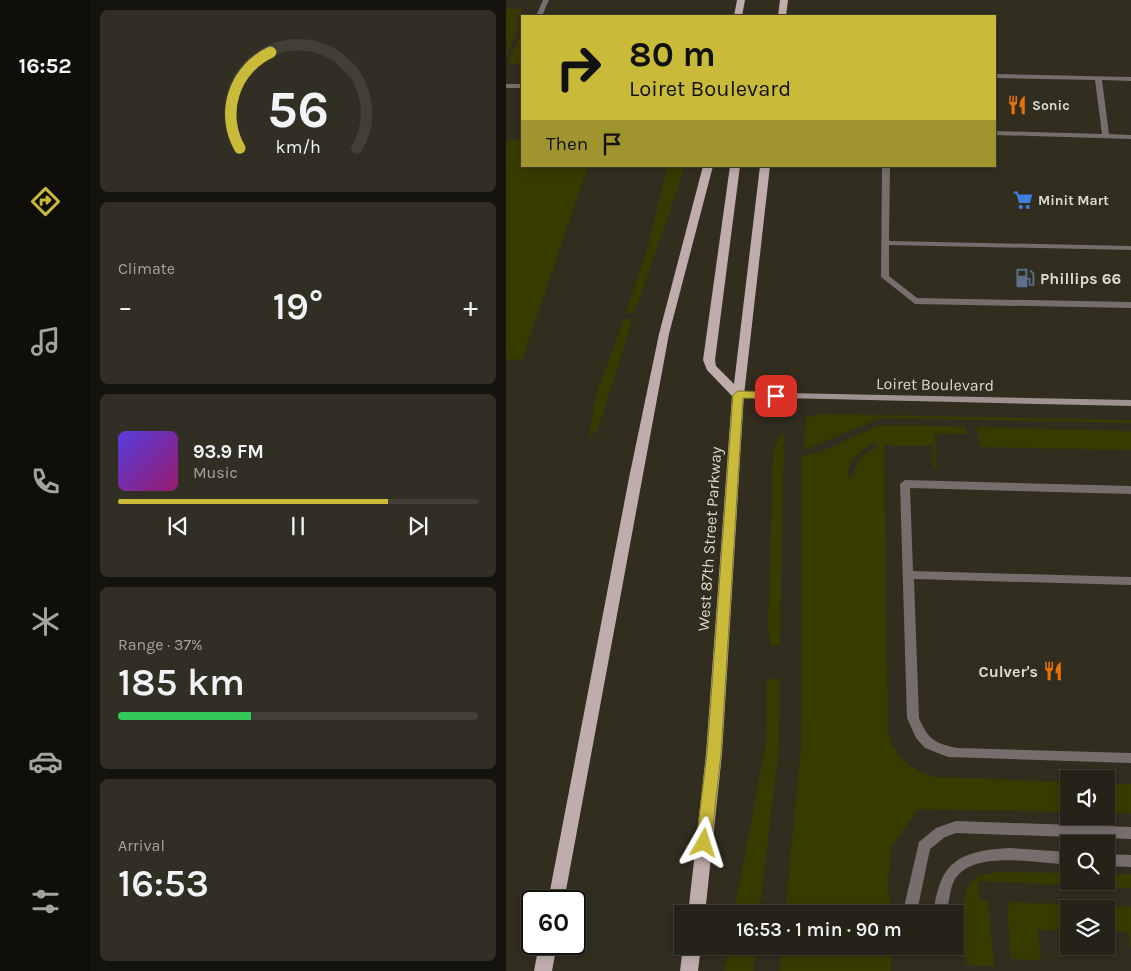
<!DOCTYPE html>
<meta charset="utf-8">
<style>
body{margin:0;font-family:Karla,sans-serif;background:#312f24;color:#f1f3f6;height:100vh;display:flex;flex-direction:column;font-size:19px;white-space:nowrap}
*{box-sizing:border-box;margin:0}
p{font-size:16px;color:#a3a4a1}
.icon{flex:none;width:28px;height:28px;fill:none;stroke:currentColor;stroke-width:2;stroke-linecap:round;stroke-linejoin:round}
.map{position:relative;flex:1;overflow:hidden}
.side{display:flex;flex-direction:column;gap:10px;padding:10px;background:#14130d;width:416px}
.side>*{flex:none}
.banner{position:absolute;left:15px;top:15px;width:475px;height:152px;border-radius:0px;box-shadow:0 2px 8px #0003,0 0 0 1px #423f36;background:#c9ba3a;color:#111;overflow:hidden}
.tools{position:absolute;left:554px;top:770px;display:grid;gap:10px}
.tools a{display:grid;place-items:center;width:55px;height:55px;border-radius:0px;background:#252217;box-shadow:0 2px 8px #0003,0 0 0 1px #423f36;font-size:25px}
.speed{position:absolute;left:15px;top:890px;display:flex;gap:10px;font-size:25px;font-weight:700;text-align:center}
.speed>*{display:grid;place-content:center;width:65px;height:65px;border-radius:50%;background:#252217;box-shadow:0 2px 8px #0003,0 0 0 1px #423f36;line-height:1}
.speed .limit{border:2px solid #111;border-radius:8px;background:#fff;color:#111}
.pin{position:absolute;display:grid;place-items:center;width:42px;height:42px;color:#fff;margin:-21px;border-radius:10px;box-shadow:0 2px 8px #0006}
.me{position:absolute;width:55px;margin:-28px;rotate:6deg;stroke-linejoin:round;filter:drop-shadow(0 0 4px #0008)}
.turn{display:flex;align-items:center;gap:18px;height:105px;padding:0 25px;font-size:22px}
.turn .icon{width:65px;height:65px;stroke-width:2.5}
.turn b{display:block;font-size:35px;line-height:42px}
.then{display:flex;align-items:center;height:48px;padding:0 25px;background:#0003;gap:10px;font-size:19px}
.big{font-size:38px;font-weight:600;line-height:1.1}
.side .widget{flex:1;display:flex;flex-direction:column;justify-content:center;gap:8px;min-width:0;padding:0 18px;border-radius:8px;background:#312f24}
.side .dial{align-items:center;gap:0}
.dial svg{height:130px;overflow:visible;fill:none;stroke:#423f36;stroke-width:7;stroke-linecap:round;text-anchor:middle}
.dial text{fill:#f1f3f6;stroke:none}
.song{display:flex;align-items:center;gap:15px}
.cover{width:60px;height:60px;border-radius:8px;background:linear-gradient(135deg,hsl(250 70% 55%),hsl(320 70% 35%))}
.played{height:5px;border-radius:2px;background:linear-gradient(90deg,#c9ba3a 75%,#423f36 75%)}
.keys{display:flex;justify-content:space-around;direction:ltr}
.heat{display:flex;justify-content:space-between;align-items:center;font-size:28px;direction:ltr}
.charge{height:8px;border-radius:4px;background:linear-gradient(90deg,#34c759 37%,#423f36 0)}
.trip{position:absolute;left:168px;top:905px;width:290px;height:50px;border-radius:0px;background:#252217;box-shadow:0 2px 8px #0003,0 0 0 1px #423f36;font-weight:600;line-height:50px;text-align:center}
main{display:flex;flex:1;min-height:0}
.dock{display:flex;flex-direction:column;width:90px;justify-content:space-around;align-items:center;background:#0f0e09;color:#a3a4a1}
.dock .icon{width:35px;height:35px}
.dock .current{color:#c9ba3a}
.dock b{font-size:22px;color:#f1f3f6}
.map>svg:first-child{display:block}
.green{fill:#383b00;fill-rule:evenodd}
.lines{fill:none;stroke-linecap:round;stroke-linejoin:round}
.lane{fill:#766d6c;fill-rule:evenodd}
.secondary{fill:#a09290;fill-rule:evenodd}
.primary{fill:#bfadab;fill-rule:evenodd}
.route{fill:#c9ba3a;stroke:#837926}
.labels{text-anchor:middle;stroke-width:5;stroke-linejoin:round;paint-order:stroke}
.far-poi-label{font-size:14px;font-weight:bold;fill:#dddbd2;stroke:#312d1f;text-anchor:start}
.poi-label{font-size:16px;font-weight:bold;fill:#dddbd2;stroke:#312d1f;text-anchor:start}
.street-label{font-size:16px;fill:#dddbd2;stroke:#312d1f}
</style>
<main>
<nav class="dock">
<b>16:52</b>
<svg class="icon current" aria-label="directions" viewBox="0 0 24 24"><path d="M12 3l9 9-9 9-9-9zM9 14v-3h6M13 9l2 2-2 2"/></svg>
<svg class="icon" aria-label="music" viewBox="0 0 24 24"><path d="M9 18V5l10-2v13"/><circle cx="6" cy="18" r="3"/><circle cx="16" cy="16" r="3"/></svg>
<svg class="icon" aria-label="phone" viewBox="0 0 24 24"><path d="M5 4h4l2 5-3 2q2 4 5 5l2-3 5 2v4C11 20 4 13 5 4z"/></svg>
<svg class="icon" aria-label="climate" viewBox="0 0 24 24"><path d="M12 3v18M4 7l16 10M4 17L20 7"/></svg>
<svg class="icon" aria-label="car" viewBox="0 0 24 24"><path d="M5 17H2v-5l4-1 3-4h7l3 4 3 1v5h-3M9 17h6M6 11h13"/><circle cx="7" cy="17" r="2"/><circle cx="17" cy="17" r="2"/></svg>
<svg class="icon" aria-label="filters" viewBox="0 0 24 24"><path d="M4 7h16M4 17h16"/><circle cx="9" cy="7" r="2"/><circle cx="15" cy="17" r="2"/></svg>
</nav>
<section class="side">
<div class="widget dial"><svg viewBox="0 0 100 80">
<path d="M14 69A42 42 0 1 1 86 69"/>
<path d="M14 69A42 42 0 0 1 33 10" stroke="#c9ba3a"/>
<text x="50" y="56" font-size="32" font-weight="700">56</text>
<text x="50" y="72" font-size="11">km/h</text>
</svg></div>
<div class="widget"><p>Climate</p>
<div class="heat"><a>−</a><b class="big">19°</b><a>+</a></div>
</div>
<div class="widget">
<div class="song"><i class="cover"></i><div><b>93.9 FM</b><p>Music</p></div></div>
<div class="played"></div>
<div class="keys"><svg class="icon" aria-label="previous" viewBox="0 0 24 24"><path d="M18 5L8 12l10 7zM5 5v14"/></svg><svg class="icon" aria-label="pause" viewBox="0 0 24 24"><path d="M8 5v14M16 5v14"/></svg><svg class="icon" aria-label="next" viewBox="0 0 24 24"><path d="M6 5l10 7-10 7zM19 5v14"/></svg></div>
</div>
<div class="widget"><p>Range · 37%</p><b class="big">185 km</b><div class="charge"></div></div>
<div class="widget"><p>Arrival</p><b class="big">16:53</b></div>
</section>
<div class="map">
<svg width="625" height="971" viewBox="0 0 625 971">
<rect width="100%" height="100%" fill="#312d1f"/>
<path class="green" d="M 0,9 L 16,9 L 11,20 L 12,30 L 0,55 Z
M 16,32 L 16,64 L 3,64 L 2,62 Z
M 0,140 L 16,140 L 16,166 L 82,166 L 16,360 L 0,359 Z
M 162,166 L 179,166 L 132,303 L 127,313 L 120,312 L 142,247 Z
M 118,319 L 125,319 L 125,324 L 92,429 L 83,438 L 90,395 Z
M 314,414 L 625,420 L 625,423 L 374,418 L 306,447 L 297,449 L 301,417 Z
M 374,425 L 460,427 L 461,434 L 429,433 L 430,470 L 427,467 L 427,446 L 378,445 L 382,735 C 391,759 406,772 431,777 L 562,782 L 562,812 L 412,809 L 385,847 L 382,883 L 384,914 L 279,914 L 295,746 L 296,456 L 312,453 ZM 369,443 L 373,447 C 358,452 350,461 348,476 L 342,476 C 342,459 355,449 369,443 Z
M 471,427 L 625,431 L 625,450 L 474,447 Z
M 276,432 L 278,438 L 274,645 L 265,646 L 262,629 L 267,452 Z
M 261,679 L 274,679 L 273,747 L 253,914 L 228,914 L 260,742 Z
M 600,784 L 625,784 L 625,813 L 600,813 Z
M 495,872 L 562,873 L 562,881 L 600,881 L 600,874 L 625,874 L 625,888 L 472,881 L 473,900 L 482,901 L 488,966 L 461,965 C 459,943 448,890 472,877 C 479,873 487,873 495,872 Z
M 506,902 L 625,907 L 625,952 L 622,932 L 600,931 L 600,909 L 562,909 L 562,930 L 532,930 L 535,960 L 505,959 L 501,908 Z
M 223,946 L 250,946 L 247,971 L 218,971 Z
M 276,946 L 385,946 L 385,971 L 274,971 Z"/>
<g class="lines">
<path class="lane" d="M 37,0 L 43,0 L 36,16 L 30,16 Z
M 489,74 L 625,77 L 625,81 L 596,80 L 603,134 L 625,135 L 625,139 L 489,135 L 489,131 L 596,134 L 589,80 L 489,78 Z
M 0,84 L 16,84 L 16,88 L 0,88 Z
M 376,166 L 384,166 L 383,241 L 625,246 L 625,250 L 383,245 L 383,276 L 411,298 L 625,302 L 625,308 L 409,304 L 375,277 Z
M 399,480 L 625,486 L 625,494 L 404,488 L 407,571 L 625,577 L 625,585 L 408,579 L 413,718 C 422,739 429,744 452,748 L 625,753 L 625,763 L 442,757 L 419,748 L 410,738 L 401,718 L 394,484 Z
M 450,821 L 625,827 L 625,839 L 450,833 L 439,837 L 424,849 L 412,907 L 410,912 L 405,914 L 400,912 L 398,907 L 413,842 L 430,828 Z
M 503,848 L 562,852 L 562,864 C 533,864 468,849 449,879 C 443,889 444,902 440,913 L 430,913 C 427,906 430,897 432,890 C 441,854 471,850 503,848 Z
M 600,854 L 625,855 L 625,867 L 600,866 Z"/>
<path class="secondary" d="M 232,392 L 625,400 L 625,406 L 229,397 L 227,395 L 229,393 Z"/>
<path class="primary" d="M 231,0 L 239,0 L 236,16 L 228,16 Z
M 274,0 L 282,0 L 280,16 L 272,16 Z
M 197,166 L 207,166 L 163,334 L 58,901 L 42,901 L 123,478 L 153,334 Z
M 224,166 L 234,166 L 209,360 L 210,366 L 228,384 L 254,166 L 264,166 L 238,395 L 216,754 L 199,914 L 182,914 L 200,754 L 226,396 L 201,370 L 197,360 Z
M 33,944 L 51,944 L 46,971 L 28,971 Z
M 177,946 L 195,946 L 192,971 L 174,971 Z"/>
</g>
<path class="route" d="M 232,391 L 270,392 L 276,396 L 270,399 L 237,398 L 215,754 L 205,843 L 203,848 L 198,850 L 193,848 L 190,843 L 201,754 L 227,395 Z"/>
<defs>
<symbol id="restaurant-bare" viewBox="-9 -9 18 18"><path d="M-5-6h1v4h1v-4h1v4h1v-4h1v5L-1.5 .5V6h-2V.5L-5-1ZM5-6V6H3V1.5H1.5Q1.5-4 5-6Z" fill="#e8710a" stroke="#312d1f" stroke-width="2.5" paint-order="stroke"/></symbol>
<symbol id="supermarket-bare" viewBox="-9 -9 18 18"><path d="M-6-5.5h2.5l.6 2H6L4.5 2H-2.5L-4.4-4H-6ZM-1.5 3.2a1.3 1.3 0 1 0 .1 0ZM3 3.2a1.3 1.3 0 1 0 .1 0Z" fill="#3f7fe0" stroke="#312d1f" stroke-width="2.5" paint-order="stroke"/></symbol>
<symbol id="fuel-bare" viewBox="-9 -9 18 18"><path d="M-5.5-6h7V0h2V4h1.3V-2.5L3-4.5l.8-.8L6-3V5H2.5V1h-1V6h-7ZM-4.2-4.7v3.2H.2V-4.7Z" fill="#5c6f8a" stroke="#312d1f" stroke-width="2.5" paint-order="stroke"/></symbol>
</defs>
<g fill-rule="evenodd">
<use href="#restaurant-bare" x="497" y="91" width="28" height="28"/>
<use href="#supermarket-bare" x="503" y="186" width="28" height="28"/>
<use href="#fuel-bare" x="505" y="264" width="28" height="28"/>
<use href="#restaurant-bare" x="533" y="657" width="28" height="28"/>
</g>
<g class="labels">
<g class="far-poi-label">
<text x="526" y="110">Sonic</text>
<text x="532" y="205">Minit Mart</text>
</g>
<g class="poi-label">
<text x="534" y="284">Phillips 66</text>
<text x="532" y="677" text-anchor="end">Culver's</text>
</g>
<g class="street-label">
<text transform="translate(429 384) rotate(1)" y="6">Loiret Boulevard</text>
<text transform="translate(203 539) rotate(-86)" y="6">West 87th Street Parkway</text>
</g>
</g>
</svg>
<div class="tools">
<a><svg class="icon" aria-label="sound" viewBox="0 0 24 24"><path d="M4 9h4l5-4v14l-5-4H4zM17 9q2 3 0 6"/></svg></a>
<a><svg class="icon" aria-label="search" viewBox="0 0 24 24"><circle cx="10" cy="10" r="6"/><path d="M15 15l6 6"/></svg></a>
<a><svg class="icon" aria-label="layers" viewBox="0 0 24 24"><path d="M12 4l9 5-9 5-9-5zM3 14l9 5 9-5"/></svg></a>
</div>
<div class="speed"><div class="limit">60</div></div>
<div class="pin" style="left:270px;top:396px;background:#d93025"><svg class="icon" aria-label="arrive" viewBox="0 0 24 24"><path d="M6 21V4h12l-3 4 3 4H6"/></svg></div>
<svg class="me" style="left:198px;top:843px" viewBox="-20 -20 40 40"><path d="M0-17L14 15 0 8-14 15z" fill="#c9ba3a" stroke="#fff" stroke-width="4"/></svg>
<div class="trip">16:53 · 1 min · 90 m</div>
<div class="banner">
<div class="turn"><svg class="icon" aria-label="right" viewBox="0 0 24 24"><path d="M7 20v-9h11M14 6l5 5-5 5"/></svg><div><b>80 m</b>Loiret Boulevard</div></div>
<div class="then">Then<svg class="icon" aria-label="arrive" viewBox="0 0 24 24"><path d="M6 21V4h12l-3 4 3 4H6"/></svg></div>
</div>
</div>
</main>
